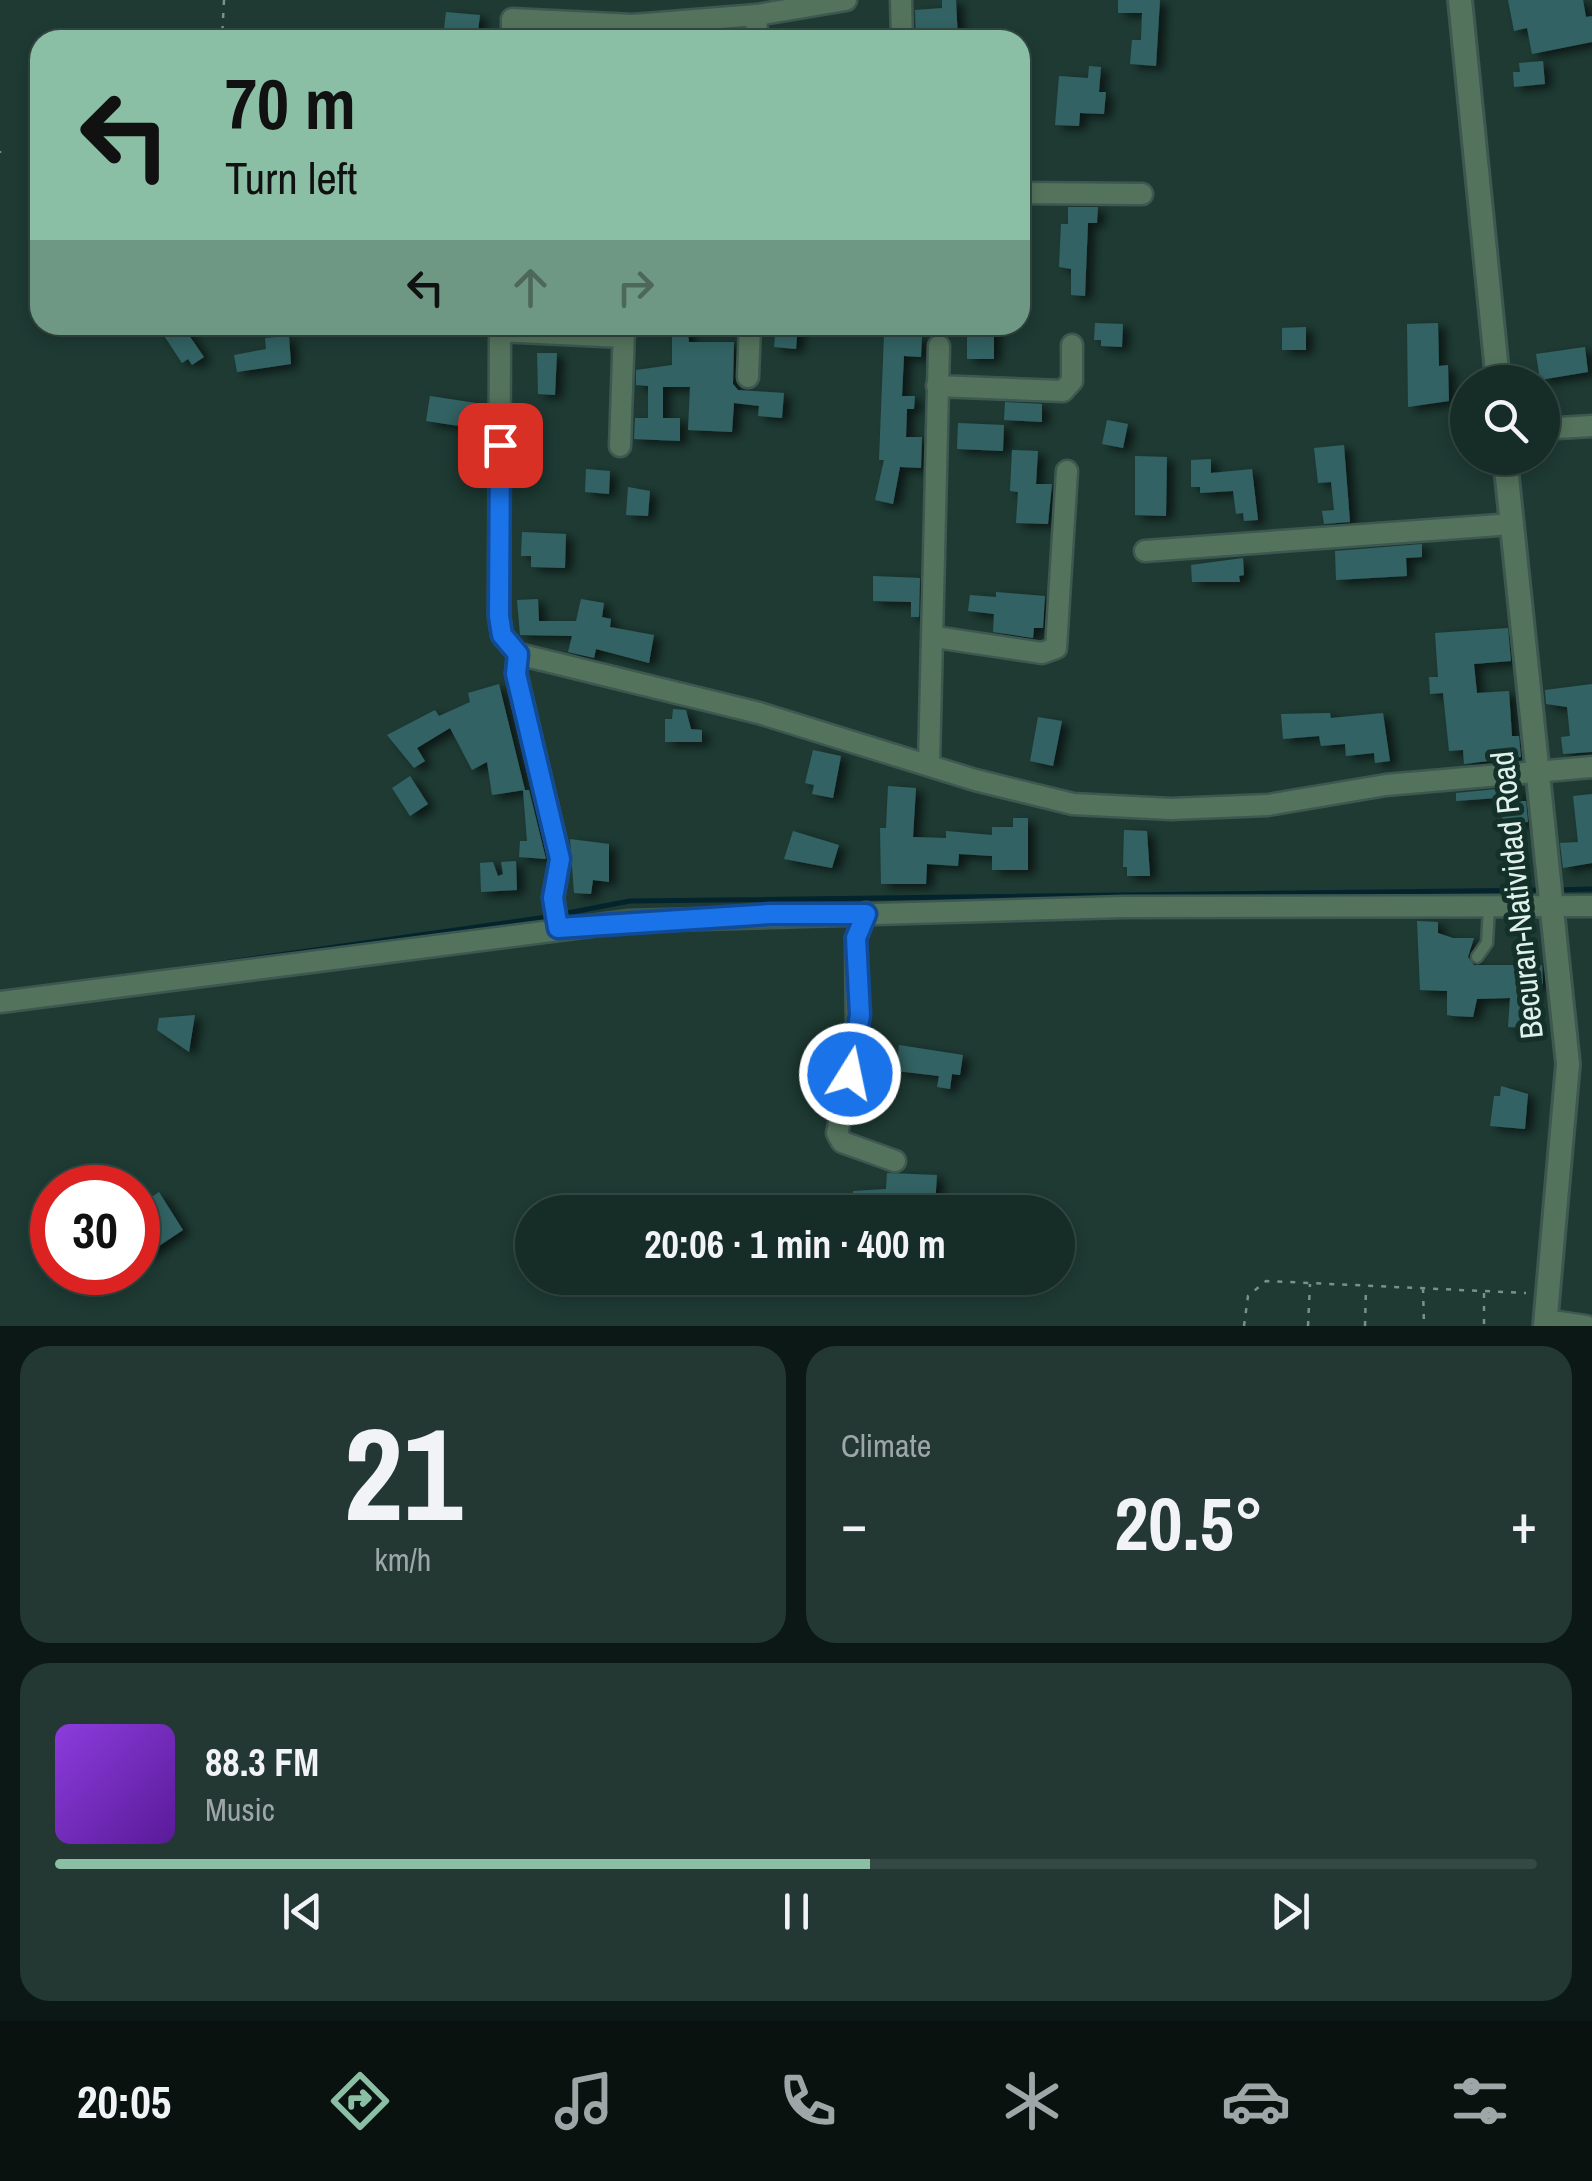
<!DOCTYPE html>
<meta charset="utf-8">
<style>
body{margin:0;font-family:"Archivo Narrow",sans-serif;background:#233832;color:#f1f3f6;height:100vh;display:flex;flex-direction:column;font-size:38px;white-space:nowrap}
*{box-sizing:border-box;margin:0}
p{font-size:32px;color:#9ea7a7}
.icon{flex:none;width:55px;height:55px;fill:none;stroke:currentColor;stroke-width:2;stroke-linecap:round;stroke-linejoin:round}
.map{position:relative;height:1326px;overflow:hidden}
.sheet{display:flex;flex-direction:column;gap:20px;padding:20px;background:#0c1815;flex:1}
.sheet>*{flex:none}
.banner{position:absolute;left:30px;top:30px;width:1000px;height:305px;border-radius:30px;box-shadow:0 5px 15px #0003,0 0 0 2px #354843;background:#8abfa5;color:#111;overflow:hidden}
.tools{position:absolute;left:1450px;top:365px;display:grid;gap:20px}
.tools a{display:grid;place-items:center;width:110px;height:110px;border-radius:50%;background:#162c26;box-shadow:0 5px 15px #0003,0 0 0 2px #354843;font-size:50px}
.speed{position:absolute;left:30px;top:1165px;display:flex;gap:20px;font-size:50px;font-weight:700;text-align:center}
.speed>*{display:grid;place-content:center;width:130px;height:130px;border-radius:50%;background:#162c26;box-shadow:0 5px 15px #0003,0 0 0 2px #354843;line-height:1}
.speed .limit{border:15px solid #d22;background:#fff;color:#111}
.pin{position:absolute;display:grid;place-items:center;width:85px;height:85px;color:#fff;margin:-42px;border-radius:20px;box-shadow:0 5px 15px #0006}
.me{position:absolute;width:110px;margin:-55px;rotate:10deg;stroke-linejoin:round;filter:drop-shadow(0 0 8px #0008)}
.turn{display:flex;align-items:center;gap:35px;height:210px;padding:0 30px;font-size:45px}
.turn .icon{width:130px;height:130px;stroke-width:2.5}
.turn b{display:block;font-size:70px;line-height:85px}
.lanes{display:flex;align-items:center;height:95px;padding:0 30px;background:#0003;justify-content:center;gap:50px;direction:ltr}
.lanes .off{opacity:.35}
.big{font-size:75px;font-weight:700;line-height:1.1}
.sheet .card{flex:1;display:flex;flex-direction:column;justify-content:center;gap:15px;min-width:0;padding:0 35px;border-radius:30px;background:#233832}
.sheet .dial{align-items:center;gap:0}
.dial b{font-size:130px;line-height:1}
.song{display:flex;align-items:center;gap:30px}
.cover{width:120px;height:120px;border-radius:15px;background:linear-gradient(135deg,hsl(270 70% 55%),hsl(270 70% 35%))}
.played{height:10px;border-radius:5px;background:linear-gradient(90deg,#8abfa5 55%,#354843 55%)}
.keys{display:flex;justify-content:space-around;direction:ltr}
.heat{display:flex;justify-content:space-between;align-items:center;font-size:55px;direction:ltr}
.sheet .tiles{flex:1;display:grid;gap:20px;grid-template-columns:1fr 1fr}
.card:last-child{grid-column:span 2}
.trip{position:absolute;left:515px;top:1195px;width:560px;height:100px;border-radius:50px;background:#162c26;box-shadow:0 5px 15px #0003,0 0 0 2px #354843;font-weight:700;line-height:100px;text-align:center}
.tabs{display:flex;height:160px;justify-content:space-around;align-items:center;background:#09120f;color:#9ea7a7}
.tabs .icon{width:70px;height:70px}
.tabs .selected{color:#8abfa5}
.tabs b{font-size:45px;color:#f1f3f6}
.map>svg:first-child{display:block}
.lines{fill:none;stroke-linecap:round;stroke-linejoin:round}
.stream{stroke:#03242d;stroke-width:5}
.building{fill:#336264;filter:url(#shadow)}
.service-casing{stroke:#3d5751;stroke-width:15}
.minor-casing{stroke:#3d5751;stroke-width:25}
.tertiary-casing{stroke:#3d5751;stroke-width:28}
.path{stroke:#7a918b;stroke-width:2.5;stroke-dasharray:5 8;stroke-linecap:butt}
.service{stroke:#54735c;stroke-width:10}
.minor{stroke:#54735c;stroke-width:20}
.tertiary{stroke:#54735c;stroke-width:22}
.route-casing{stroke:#114b97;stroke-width:25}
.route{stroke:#1a73e8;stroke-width:18}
.labels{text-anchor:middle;stroke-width:10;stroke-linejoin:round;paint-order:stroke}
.street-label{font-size:32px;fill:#e0f1ec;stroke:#133029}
</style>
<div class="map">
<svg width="1592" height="1326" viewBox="0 0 1592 1326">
<defs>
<filter id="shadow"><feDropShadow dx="7" dy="4" stdDeviation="5" flood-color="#0009"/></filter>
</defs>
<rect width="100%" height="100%" fill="#1e3a33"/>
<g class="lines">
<path class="stream" d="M 1555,890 L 1592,889
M 562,914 L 630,901 L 1544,890
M 173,970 L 547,917"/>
</g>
<path class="building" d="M 942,0 L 956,0 L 958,40 L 916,40 L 915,10 L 942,8 Z
M 1118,0 L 1160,0 L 1156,66 L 1130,64 L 1132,40 L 1141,40 L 1142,13 L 1118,13 Z
M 1508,0 L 1583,0 L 1586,17 L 1592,16 L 1592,42 L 1532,54 L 1527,28 L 1514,31 Z
M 446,12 L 480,15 L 477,40 L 443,37 Z
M 1543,61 L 1545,84 L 1514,87 L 1513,72 L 1520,72 L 1519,63 Z
M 1089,66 L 1101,67 L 1099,92 L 1106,92 L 1104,114 L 1080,113 L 1079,126 L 1055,125 L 1059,76 L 1088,78 Z
M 1068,207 L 1098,207 L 1097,223 L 1088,223 L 1085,296 L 1071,295 L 1071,269 L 1059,267 L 1061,224 L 1068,224 Z
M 1095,323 L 1123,324 L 1122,347 L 1101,346 L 1101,340 L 1094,340 Z
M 1438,323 L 1439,366 L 1448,365 L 1449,401 L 1408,407 L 1407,324 Z
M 157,325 L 182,325 L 204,357 L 192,365 L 188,359 L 182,363 Z
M 672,325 L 687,325 L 689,342 L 734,342 L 733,384 L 738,390 L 784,393 L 782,418 L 758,416 L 759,406 L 734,403 L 732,432 L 688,430 L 690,387 L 663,387 L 663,418 L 680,418 L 680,441 L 634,439 L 635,418 L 648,418 L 648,386 L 636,385 L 636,370 L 672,365 Z
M 776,325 L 798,325 L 796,349 L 774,347 Z
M 967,325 L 994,325 L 994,359 L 967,359 Z
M 1306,327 L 1306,350 L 1282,350 L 1282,328 Z
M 884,335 L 922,337 L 921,357 L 904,356 L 902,396 L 915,396 L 914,409 L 907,409 L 906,437 L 922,437 L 921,468 L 900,467 L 893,504 L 875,500 L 884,460 L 879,460 Z
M 289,336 L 291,364 L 237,372 L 234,355 L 266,349 L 265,338 Z
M 1585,347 L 1588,372 L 1540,380 L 1536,354 Z
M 537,353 L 557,353 L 555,395 L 538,394 Z
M 430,396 L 476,403 L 472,428 L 426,421 Z
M 1005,402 L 1042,404 L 1042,422 L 1004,420 Z
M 1107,420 L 1128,424 L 1123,448 L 1102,444 Z
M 958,423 L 1004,425 L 1003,451 L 957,449 Z
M 1344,445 L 1350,522 L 1324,524 L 1322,511 L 1334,510 L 1331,482 L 1318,483 L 1314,448 Z
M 1012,450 L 1038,451 L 1036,484 L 1052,484 L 1048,524 L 1016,523 L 1018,492 L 1010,491 Z
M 1135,456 L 1167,457 L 1166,516 L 1135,515 Z
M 1211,459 L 1211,473 L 1252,469 L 1258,520 L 1244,521 L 1243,513 L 1236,514 L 1233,491 L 1200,493 L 1200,487 L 1191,487 L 1191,460 Z
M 586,469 L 610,471 L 609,494 L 585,492 Z
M 628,487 L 650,491 L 648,516 L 626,515 Z
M 522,532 L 566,534 L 565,568 L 531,567 L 531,556 L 521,556 Z
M 1422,544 L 1422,557 L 1406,558 L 1407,576 L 1336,580 L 1335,551 Z
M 1243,558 L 1244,575 L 1239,576 L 1240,582 L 1192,582 L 1191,565 Z
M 873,576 L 920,578 L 919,617 L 911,617 L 911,602 L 873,601 Z
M 996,592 L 1045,596 L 1043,628 L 1034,628 L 1033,638 L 993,632 L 994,614 L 968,611 L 970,595 L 996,597 Z
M 538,599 L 539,621 L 576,621 L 581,599 L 604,603 L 602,617 L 611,619 L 610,627 L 654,635 L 649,663 L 596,649 L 594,658 L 568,652 L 572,636 L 520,635 L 517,600 Z
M 1508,628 L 1511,661 L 1474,664 L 1477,693 L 1509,691 L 1512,736 L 1519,736 L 1521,757 L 1464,764 L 1463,750 L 1449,751 L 1443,693 L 1430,694 L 1429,677 L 1438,677 L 1435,633 Z
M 499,684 L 525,790 L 492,795 L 487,762 L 472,770 L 450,728 L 417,748 L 425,761 L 414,768 L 387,735 L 435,710 L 439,716 L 470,702 L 468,693 Z
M 1592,684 L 1592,752 L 1563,754 L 1561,737 L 1570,736 L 1567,707 L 1546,704 L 1545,690 Z
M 673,709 L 686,710 L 691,729 L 702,730 L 702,742 L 665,742 L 665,719 L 672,719 Z
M 1330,713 L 1331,718 L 1383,713 L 1390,761 L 1375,763 L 1374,753 L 1346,756 L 1345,744 L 1321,746 L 1319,736 L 1283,739 L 1281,714 Z
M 1038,717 L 1062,721 L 1053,766 L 1030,761 Z
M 813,750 L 841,756 L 833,798 L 812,794 L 814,785 L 805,783 Z
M 410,776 L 428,804 L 410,816 L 392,788 Z
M 888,786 L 916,788 L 913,837 L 946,838 L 946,831 L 992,835 L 992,827 L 1013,827 L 1013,818 L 1028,818 L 1028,870 L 992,870 L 992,856 L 959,854 L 958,866 L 927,864 L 926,884 L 881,884 L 880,828 L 886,828 Z
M 1517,787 L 1519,801 L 1526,801 L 1528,822 L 1504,825 L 1498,798 L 1456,801 L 1456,793 Z
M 523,790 L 529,790 L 546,859 L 519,857 L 520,841 L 527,841 Z
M 1592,794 L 1592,863 L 1563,868 L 1560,843 L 1578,842 L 1573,796 Z
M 1124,830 L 1147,831 L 1150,876 L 1127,876 L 1127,867 L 1123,867 Z
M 793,831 L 839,845 L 832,868 L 784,859 Z
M 570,839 L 609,844 L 609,882 L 593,880 L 591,894 L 574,893 Z
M 516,861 L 517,890 L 481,892 L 480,863 L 493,862 L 498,876 L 503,874 L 501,862 Z
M 1417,921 L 1438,922 L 1438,933 L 1453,938 L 1474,938 L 1468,957 L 1474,965 L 1542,965 L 1543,984 L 1528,988 L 1527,1028 L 1508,1027 L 1510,998 L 1477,999 L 1473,1017 L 1453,1016 L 1447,1015 L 1447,991 L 1420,990 Z
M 195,1015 L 189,1052 L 157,1030 L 159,1018 Z
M 899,1045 L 963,1055 L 960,1075 L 952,1074 L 950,1089 L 937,1087 L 939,1076 L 896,1071 Z
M 1501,1086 L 1528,1094 L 1525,1129 L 1490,1126 L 1494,1096 L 1500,1096 Z
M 887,1173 L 937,1175 L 935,1206 L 917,1205 L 916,1212 L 877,1212 L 877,1207 L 852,1205 L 853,1191 L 886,1189 Z
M 159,1192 L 183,1230 L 138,1260 L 138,1206 Z"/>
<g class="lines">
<defs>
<path id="service" d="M 1477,957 L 1487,943 L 1489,907"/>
<path id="minor" d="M 901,0 L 902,40
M 512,40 L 512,19 L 633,25 L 757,15 L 846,0
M 756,40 L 757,15
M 1020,193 L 1142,194
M 500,325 L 499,616 L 502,635 L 518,654 L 759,713 L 975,780 L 1073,804 L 1171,809 L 1268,805 L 1386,785 L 1592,767
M 500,331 L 624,337
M 748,377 L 750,325
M 937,386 L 1063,391 L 1072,381 L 1072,345
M 1542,429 L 1592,426
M 620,446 L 624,328
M 1145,551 L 1513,524
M 935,637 L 1042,653 L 1056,648 L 1067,471
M 518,654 L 516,673 L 560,859 L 553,898 L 558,928
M 929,764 L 939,346
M 866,913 L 856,938 L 857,1042 L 837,1133 L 842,1142 L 895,1161
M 0,1002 L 629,921 L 1124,907 L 1592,906
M 1545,1320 L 1586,1326"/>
<path id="tertiary" d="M 1460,0 L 1498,382
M 1505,458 L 1568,1064 L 1545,1326"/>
</defs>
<use href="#service" class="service-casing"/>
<use href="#minor" class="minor-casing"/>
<use href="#tertiary" class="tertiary-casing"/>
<path class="path" d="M 224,0 L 222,38 L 228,40
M 0,151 L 0,153
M 1423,1288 L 1424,1326
M 1484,1293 L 1484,1326
M 1244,1326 L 1248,1296 L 1266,1281 L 1526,1293
M 1308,1326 L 1310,1284
M 1365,1326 L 1366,1288"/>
<use href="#service" class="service"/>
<use href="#minor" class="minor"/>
<use href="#tertiary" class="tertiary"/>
</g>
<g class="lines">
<defs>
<path id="route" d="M 500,445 L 499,616 L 502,635 L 518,654 L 516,674 L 560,859 L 553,898 L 558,928 L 771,914 L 866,914 L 856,938 L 860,1015 L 850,1074"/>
</defs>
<use href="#route" class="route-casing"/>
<use href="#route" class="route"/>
</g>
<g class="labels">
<g class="street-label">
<text transform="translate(1517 895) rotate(-96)" y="11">Becuran-Natividad Road</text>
</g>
</g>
</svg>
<div class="tools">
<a><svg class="icon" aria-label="search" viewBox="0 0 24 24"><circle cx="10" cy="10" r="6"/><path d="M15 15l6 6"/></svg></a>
</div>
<div class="speed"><div class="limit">30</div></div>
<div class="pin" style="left:500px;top:445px;background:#d93025"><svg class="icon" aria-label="arrive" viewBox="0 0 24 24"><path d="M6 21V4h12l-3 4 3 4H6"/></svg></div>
<svg class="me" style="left:850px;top:1074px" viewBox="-20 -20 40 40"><circle r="17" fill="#1a73e8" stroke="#fff" stroke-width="3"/><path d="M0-11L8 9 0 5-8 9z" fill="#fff"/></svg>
<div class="trip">20:06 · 1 min · 400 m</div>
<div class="banner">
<div class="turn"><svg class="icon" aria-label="left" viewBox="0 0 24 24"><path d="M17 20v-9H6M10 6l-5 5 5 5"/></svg><div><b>70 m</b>Turn left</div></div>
<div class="lanes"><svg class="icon" aria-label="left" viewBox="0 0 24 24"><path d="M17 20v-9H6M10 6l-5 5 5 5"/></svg><svg class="icon off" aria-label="ahead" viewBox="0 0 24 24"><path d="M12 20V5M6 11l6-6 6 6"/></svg><svg class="icon off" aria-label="right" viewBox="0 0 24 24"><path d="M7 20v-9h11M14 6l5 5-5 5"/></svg></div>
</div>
</div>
<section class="sheet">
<div class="tiles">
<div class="card dial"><b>21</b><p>km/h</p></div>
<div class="card"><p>Climate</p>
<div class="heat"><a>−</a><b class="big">20.5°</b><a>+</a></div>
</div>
<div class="card">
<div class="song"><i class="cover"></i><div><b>88.3 FM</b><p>Music</p></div></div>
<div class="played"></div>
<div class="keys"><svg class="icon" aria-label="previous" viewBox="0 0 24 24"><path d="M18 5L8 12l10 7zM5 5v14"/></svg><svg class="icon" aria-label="pause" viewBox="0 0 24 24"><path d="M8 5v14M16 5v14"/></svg><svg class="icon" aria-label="next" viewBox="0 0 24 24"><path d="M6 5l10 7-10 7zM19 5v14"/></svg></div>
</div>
</div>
</section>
<nav class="tabs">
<b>20:05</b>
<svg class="icon selected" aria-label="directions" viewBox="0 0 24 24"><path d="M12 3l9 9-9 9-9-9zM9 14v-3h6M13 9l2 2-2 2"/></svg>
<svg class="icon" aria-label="music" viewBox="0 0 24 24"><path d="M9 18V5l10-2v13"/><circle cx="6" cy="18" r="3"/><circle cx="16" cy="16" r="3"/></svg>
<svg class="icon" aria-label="phone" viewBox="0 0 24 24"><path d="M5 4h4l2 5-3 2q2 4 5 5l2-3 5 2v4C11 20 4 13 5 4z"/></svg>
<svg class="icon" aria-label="climate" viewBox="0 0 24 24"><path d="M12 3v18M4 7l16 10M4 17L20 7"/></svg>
<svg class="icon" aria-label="car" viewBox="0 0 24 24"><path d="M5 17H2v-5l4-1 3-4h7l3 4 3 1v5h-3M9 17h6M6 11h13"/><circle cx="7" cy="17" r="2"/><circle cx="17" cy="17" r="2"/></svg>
<svg class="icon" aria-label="filters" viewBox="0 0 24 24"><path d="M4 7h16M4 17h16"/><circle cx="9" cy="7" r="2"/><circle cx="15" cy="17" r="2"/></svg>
</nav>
